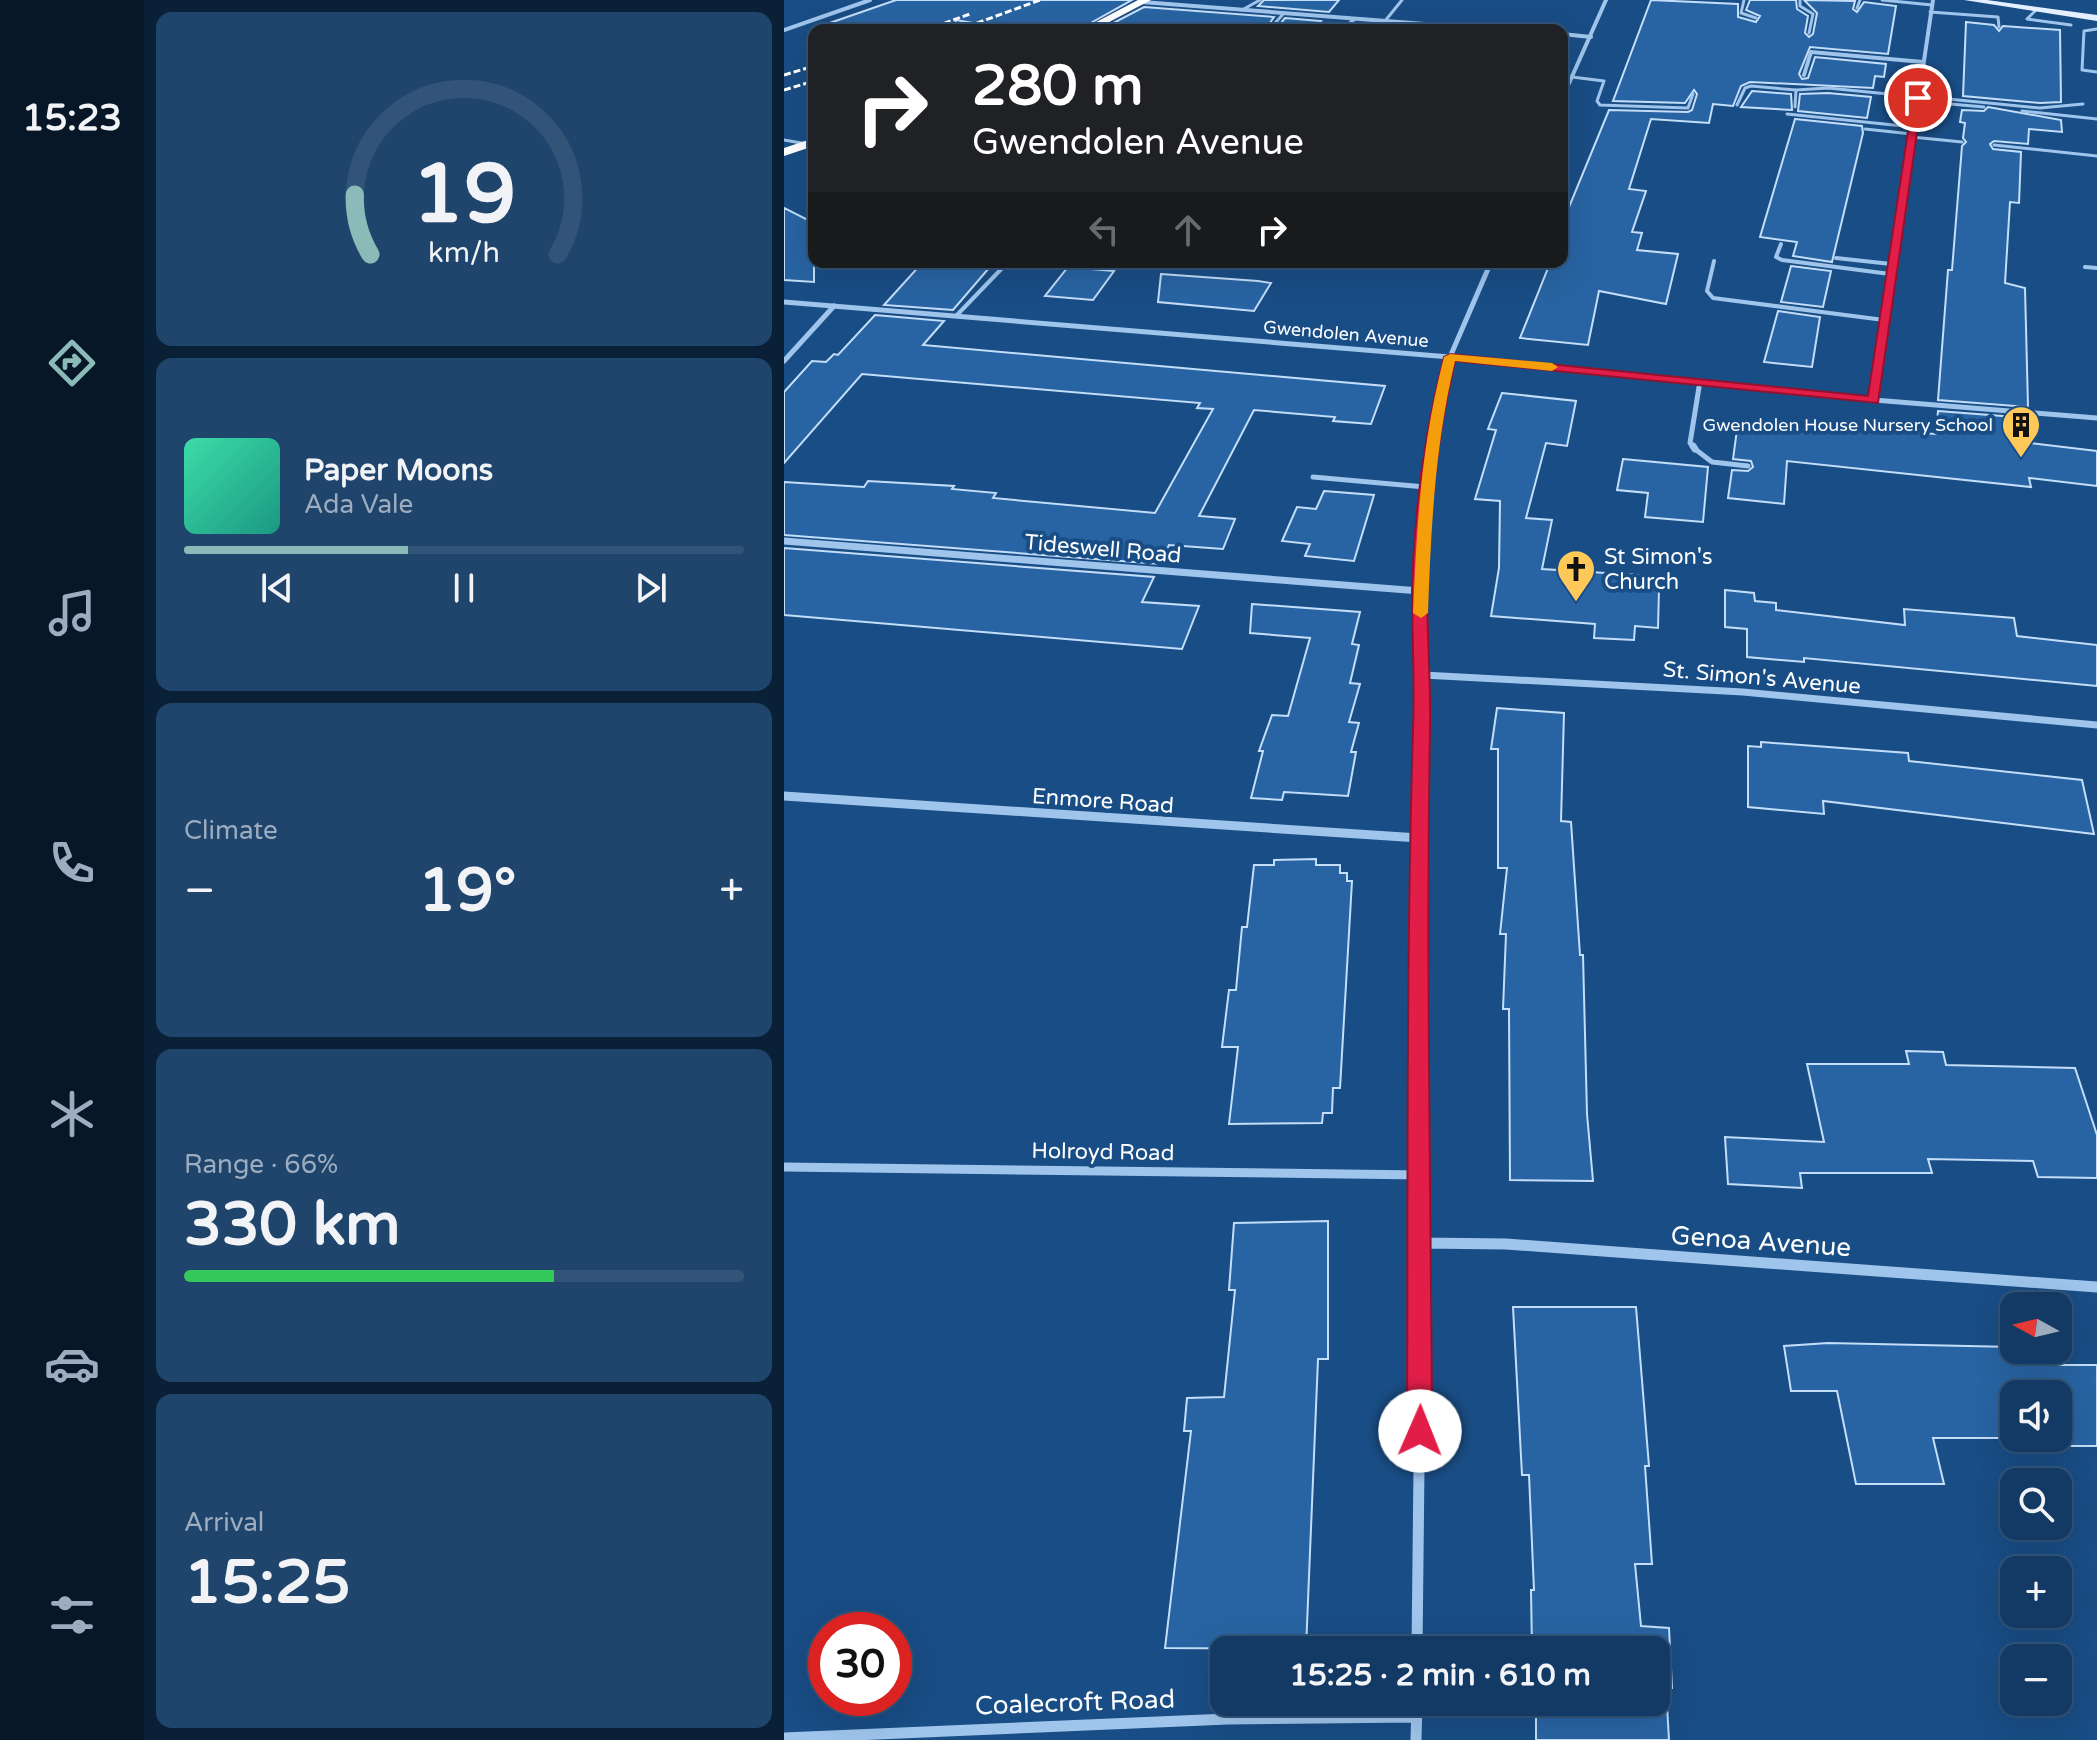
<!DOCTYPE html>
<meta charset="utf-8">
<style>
body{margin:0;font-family:"Varela Round",sans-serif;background:#20456d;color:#f1f3f6;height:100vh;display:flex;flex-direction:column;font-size:30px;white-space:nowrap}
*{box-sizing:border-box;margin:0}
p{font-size:26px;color:#9dadbf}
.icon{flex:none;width:44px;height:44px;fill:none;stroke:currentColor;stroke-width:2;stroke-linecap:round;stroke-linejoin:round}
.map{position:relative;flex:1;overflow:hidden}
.panel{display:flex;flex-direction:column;gap:12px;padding:12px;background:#0a2037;width:640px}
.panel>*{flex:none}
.hud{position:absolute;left:24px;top:24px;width:760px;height:244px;border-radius:16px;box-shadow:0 8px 32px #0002,0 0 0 2px #325478;background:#202124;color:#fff;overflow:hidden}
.needle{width:52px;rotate:278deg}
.fabs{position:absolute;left:1216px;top:1292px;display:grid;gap:16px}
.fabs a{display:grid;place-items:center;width:72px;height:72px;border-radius:16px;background:#133a64;box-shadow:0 8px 32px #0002,0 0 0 2px #325478;font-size:40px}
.speed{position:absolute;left:24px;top:1612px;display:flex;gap:16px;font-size:40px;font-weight:700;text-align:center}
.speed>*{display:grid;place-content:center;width:104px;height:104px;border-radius:50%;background:#133a64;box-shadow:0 8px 32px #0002,0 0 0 2px #325478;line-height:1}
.speed .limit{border:12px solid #d22;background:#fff;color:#111}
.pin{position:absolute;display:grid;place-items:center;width:68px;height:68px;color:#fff;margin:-34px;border:4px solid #fff;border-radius:50%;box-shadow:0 2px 8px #0007}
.me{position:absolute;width:88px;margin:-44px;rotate:1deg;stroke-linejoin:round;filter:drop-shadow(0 0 6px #0008)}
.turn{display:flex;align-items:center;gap:28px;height:168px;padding:0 32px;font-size:36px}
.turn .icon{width:104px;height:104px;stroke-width:2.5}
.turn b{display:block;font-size:56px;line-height:68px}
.lanes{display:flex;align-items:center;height:76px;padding:0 32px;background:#0003;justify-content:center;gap:40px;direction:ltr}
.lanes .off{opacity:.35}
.big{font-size:60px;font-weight:700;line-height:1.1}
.panel .card{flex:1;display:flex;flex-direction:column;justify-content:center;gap:12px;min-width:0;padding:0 28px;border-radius:16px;background:#20456d}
.panel .dial{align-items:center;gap:0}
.dial svg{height:208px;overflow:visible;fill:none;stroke:#325478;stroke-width:7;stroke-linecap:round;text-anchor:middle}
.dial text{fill:#f1f3f6;stroke:none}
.song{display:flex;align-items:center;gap:24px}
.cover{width:96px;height:96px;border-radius:12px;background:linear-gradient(135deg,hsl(160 70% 55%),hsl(170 70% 35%))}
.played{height:8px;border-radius:4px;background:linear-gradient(90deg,#8bbbb9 40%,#325478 40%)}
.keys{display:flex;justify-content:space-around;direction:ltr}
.heat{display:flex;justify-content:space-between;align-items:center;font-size:44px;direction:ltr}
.charge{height:12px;border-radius:6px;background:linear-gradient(90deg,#34c759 66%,#325478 0)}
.trip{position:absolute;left:426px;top:1636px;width:460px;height:80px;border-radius:16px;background:#133a64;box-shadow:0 8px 32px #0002,0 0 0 2px #325478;font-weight:700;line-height:80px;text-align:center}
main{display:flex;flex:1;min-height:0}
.tabs{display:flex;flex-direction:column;width:144px;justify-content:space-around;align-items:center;background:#081728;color:#9dadbf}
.tabs .icon{width:56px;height:56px}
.tabs .selected{color:#8bbbb9}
.tabs b{font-size:36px;color:#f1f3f6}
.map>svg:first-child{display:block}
.building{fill:#2864a3;stroke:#c4def9;stroke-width:2}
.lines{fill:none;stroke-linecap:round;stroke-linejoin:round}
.lane-far2{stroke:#9fc5ec;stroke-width:3}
.lane-far1{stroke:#9fc5ec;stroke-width:4}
.lane{stroke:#9fc5ec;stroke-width:5}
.street-far4{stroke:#9fc5ec;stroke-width:4}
.street-far3{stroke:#9fc5ec;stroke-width:5}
.street-far2{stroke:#9fc5ec;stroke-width:7}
.street-far1{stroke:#9fc5ec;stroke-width:9}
.street{stroke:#9fc5ec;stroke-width:11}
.primary{fill:#e4f0ff;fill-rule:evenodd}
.highway{fill:#fff;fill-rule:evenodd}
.rail{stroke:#fff;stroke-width:3;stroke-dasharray:7 3;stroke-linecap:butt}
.route{fill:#e11d48;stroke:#92132f;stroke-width:2}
.slow{fill:#f59e0b}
.labels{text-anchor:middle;stroke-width:8;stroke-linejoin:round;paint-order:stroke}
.far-street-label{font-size:18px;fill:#fff;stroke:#194d85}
.far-poi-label{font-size:18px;fill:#fff;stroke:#194d85;text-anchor:end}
.street-label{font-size:22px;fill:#fff;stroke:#194d85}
.poi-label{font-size:22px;fill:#fff;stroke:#194d85;text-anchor:start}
.near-street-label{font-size:26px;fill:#fff;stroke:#194d85}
</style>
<main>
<nav class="tabs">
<b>15:23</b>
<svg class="icon selected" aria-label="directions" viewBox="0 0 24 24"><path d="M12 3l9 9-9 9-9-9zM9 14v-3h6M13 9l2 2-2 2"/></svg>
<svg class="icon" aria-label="music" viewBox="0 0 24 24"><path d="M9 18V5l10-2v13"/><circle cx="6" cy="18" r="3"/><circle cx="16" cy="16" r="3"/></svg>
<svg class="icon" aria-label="phone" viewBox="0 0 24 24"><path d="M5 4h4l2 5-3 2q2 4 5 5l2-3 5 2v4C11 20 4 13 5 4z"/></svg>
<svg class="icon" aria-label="climate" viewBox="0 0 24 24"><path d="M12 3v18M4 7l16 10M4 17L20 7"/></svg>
<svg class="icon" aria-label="car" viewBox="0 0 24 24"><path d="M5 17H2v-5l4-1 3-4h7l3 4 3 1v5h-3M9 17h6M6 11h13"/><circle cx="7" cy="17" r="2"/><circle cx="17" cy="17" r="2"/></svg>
<svg class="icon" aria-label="filters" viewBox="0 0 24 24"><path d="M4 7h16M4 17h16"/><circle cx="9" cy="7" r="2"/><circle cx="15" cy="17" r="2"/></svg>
</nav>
<section class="panel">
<div class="card dial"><svg viewBox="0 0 100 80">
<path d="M14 69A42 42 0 1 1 86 69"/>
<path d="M14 69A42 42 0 0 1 8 46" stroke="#8bbbb9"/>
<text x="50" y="56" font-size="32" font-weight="700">19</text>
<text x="50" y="72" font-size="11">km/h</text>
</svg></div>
<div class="card">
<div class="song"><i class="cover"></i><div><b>Paper Moons</b><p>Ada Vale</p></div></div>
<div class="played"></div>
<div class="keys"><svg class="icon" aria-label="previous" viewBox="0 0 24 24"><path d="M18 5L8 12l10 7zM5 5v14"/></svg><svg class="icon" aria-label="pause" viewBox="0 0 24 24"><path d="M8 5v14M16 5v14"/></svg><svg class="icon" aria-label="next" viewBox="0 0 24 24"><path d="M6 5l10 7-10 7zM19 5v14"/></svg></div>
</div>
<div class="card"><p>Climate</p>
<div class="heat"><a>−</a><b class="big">19°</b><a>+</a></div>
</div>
<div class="card"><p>Range · 66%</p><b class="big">330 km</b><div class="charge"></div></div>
<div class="card"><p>Arrival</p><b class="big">15:25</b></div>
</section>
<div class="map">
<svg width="1313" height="1740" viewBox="0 0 1313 1740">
<rect width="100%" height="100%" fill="#194d85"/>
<path class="building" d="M 112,0 L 348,0 L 294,30 L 227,30 L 172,20 L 170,30 L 41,30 L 40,25 Z
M 480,0 L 555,0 L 545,12 L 474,6 Z
M 867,0 L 954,4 L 954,17 L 972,22 L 976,16 L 962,10 L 966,0 L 1012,0 L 1013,9 L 1024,16 L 1021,33 L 1025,37 L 1029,34 L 1033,13 L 1020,0 L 1071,1 L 1069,9 L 1073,12 L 1080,2 L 1112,6 L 1104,54 L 1026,47 L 1015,74 L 1018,79 L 1024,78 L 1031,57 L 1102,64 L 1100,77 L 1091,76 L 1089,88 L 966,82 L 957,86 L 949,106 L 929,104 L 925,123 L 867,119 L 845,189 L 862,191 L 848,232 L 858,233 L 853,250 L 894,254 L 882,304 L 815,291 L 804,345 L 736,338 L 766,263 L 761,262 L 778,262 L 778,224 L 825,110 L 904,112 L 908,110 L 913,94 L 910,90 L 901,103 L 829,101 Z
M 360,7 L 490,17 L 481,30 L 316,30 Z
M 501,18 L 537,21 L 529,30 L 491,30 Z
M 1182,22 L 1210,25 L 1215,31 L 1219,26 L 1276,30 L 1277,102 L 1256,103 L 1179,96 Z
M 968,91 L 1007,94 L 1008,110 L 957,107 Z
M 1044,93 L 1087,97 L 1083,118 L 1014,111 L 1016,94 Z
M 1204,107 L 1277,120 L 1278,132 L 1245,129 L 1244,144 L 1210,141 L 1206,144 L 1209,149 L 1237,152 L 1235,203 L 1226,202 L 1221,283 L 1241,288 L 1244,407 L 1154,400 L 1164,270 L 1168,270 L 1178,146 L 1182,142 L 1179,138 L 1181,123 L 1176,122 L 1178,110 L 1200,111 Z
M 1011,119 L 1078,126 L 1079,133 L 1048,262 L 1009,256 L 1013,242 L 976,237 Z
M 0,208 L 30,223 L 30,282 L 0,280 Z
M 138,263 L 205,268 L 169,310 L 100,305 Z
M 1007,266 L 1047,271 L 1039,307 L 997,302 Z
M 284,267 L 330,271 L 309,300 L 261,296 Z
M 377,274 L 474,281 L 487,283 L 470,311 L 374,302 Z
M 994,311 L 1036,317 L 1028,367 L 980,362 Z
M 91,315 L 160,321 L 139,345 L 601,386 L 587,424 L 549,421 L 551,417 L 470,410 L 415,516 L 451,519 L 439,549 L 385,545 L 376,564 L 0,535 L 0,482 L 80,487 L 84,481 L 170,486 L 168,489 L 212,493 L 209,498 L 371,513 L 429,409 L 413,408 L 416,403 L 78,374 L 0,463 L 0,392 L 28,361 L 42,362 L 50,354 L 54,355 Z
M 718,393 L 792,401 L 783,446 L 762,443 L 742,518 L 768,520 L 758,569 L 854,575 L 854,588 L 875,589 L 874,628 L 851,626 L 850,640 L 810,638 L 811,624 L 707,616 L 715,568 L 716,501 L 691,499 L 712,430 L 704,429 Z
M 1154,411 L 1244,418 L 1245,443 L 1313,451 L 1313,486 L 1245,478 L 1247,487 L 1003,461 L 1000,504 L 944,498 L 948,470 L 964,471 L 969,467 L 967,461 L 949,459 L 954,422 L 1026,429 L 1027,419 L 1088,426 L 1088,430 L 1152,434 Z
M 839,459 L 924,467 L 919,522 L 861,517 L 864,493 L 833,490 Z
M 540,491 L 590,495 L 570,561 L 521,556 L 526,544 L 498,541 L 513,507 L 532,509 Z
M 0,548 L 370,577 L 358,602 L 415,606 L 398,649 L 0,615 Z
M 941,590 L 970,593 L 971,601 L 992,603 L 992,610 L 1121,625 L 1120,609 L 1230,618 L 1233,636 L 1313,645 L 1313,686 L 1020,658 L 1020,662 L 963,657 L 963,629 L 941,627 Z
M 468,604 L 576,612 L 568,644 L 575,645 L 566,683 L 576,684 L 565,722 L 575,723 L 567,752 L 572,752 L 564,796 L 500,792 L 498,800 L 467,798 L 479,751 L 475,751 L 488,715 L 504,716 L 526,638 L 466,633 Z
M 713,708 L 780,713 L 777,821 L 787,822 L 796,955 L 799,955 L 803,1114 L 809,1181 L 726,1180 L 725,1009 L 719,1009 L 722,934 L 716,934 L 723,868 L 714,868 L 714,749 L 707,749 Z
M 977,742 L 1124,753 L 1125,761 L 1298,780 L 1310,834 L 1039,801 L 1040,814 L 964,807 L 964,746 L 977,747 Z
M 532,859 L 532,865 L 556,865 L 556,873 L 563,873 L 563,881 L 568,881 L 556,1088 L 549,1088 L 548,1113 L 539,1113 L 538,1123 L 445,1124 L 454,1047 L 438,1047 L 445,990 L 452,990 L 458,927 L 463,927 L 470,865 L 490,865 L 490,860 Z
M 1122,1051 L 1159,1052 L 1162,1065 L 1291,1068 L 1313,1135 L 1313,1178 L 1254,1177 L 1249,1161 L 1144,1159 L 1148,1173 L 1016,1173 L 1018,1188 L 944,1184 L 941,1137 L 1040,1142 L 1023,1064 L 1125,1064 Z
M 544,1221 L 544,1359 L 534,1359 L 522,1649 L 381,1648 L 407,1431 L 400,1431 L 403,1398 L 440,1397 L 451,1290 L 445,1290 L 450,1223 Z
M 729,1307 L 852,1307 L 865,1466 L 861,1466 L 868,1564 L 851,1564 L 857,1626 L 885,1628 L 888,1688 L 882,1688 L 885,1740 L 752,1740 L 752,1702 L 872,1702 L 872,1650 L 748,1650 L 747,1590 L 750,1590 L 745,1475 L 738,1475 Z
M 1044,1343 L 1230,1347 L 1237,1365 L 1313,1365 L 1313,1446 L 1265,1446 L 1262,1438 L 1274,1438 L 1274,1394 L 1230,1394 L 1230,1438 L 1234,1438 L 1149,1438 L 1160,1484 L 1072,1484 L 1053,1391 L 1007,1391 L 1000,1346 Z"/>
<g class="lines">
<path class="lane-far2" d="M 960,0 L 957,13 L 972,18
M 1016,0 L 1016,6 L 1029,14 L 1025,33
M 1098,0 L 1148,5
M 1073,8 L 1076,0
M 458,10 L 476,0
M 1252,10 L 1243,19 L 1287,25
M 1146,12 L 1214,17 L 1215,27
M 601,21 L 618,0
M 1313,29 L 1300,31 L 1298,70 L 1313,72
M 485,30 L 500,13
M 788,77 L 820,81 L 813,101 L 816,105 L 904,108 L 909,94
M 1134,96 L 1256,108 L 1299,104
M 1133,101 L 1200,107
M 953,105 L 961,88 L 967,86 L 1012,90 L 1044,88 L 1134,97
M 1011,107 L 1012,90
M 1238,111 L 1313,119
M 1003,114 L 1129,127
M 1081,129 L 1128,134
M 1128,137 L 1178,142
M 0,140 L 23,144
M 1210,145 L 1313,156"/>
<path class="lane-far1" d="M 997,244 L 992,257 L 998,260 L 1106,274
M 1052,258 L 1107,264
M 930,261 L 923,291 L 929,298 L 1100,320
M 1301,267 L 1313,268
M 173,315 L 224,262"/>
<path class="lane" d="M 911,449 L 928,462 L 964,466
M 529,477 L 641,487"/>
<path class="street-far4" d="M 358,2 L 718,30
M 0,30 L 86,0
M 560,30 L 570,19
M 778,34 L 807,37
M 1020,75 L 1027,52 L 1139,62
M 778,99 L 822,0
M 1120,196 L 1149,0"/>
<path class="street-far3" d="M 0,302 L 666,357 L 1090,400 L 1313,418
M 0,361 L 50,306
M 1090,400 L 1120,194
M 647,448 L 666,357 L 707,262
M 910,448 L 906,443 L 916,381"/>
<path class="street-far2" d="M 909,446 L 911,449
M 0,541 L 636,591
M 639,675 L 959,692 L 1313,725
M 636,774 L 638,523 L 647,446"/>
<path class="street-far1" d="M 636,772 L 638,1196
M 0,796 L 635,838
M 0,1167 L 638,1175"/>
<path class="street" d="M 638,1243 L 722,1244 L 1313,1287
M 633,1650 L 638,1194
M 0,1738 L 444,1719 L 632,1717
M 632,1740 L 633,1702"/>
<path class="primary" d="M 1180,0 L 1203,0 L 1313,15 L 1313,21 Z"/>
<path class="highway" d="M 354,0 L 367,0 L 310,30 L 297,30 Z
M 30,138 L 30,146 L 0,156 L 0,148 Z"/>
<path class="rail" d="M 141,30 L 186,14
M 174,30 L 256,0
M 0,75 L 30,66
M 0,90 L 30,81"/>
</g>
<path class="route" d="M 1134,96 L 1138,98 L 1094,403 L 671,361 C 653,437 645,512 643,589 C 643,636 647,682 646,728 C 642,962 647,1197 648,1431 L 645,1439 L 636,1443 L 627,1439 L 623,1431 C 624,1197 622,963 629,729 C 631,683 628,637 628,590 C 630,511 640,434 660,357 L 666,354 L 1084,396 L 1129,98 Z"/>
<path class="slow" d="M 666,354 L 768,363 L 774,367 L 768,371 L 671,361 C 651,445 647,527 644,613 L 637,618 L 629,613 C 633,522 637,446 660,357 Z"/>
<defs>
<symbol id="building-pin" viewBox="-11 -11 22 30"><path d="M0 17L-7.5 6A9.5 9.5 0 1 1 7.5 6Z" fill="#ffc95a" stroke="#194d85"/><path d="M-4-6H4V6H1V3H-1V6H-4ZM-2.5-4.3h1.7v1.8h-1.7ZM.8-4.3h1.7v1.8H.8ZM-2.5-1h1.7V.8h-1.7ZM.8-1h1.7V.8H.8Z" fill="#111"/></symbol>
<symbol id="church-pin" viewBox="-11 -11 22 30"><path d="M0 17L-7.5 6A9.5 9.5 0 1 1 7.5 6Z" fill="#ffc95a" stroke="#194d85"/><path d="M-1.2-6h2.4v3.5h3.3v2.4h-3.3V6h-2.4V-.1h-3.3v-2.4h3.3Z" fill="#111"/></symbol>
</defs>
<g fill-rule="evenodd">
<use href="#building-pin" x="1215" y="403" width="44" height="60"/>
<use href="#church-pin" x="770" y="547" width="44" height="60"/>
</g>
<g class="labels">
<g class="far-street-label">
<text transform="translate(562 334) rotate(5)" y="6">Gwendolen Avenue</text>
</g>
<g class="far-poi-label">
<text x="1209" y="431">Gwendolen House Nursery School</text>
</g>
<g class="street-label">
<text transform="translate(319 548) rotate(5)" y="8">Tideswell Road</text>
<text transform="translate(978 677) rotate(5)" y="8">St. Simon's Avenue</text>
<text transform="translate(319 800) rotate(4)" y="8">Enmore Road</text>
<text transform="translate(319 1151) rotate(1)" y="8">Holroyd Road</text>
</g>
<g class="poi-label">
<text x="820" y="564">St Simon's<tspan x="820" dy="25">Church</tspan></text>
</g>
<g class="near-street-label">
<text transform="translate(977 1241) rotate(4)" y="9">Genoa Avenue</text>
<text transform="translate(291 1702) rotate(-2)" y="9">Coalecroft Road</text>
</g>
</g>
</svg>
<div class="fabs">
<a><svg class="needle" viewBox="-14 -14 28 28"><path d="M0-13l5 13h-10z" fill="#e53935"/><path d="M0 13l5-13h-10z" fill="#9dadbf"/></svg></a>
<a><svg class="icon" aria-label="sound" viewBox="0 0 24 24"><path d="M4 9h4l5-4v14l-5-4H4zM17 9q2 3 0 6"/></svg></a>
<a><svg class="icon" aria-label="search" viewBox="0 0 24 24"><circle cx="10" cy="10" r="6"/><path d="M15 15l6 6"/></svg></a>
<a>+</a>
<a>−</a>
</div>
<div class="speed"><div class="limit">30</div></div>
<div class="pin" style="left:1134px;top:98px;background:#d93025"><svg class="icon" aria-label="arrive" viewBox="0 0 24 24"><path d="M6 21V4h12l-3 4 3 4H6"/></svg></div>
<svg class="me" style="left:636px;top:1431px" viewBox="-20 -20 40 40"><circle r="19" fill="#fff"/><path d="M0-13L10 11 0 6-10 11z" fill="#e11d48"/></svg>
<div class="trip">15:25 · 2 min · 610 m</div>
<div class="hud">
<div class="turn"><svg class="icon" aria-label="right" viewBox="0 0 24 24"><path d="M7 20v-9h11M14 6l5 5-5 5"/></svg><div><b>280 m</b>Gwendolen Avenue</div></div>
<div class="lanes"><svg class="icon off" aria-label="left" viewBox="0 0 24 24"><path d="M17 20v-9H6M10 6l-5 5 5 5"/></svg><svg class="icon off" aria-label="ahead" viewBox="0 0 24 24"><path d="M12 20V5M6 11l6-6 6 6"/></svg><svg class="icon" aria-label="right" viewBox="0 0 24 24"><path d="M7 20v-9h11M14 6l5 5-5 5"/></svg></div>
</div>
</div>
</main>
